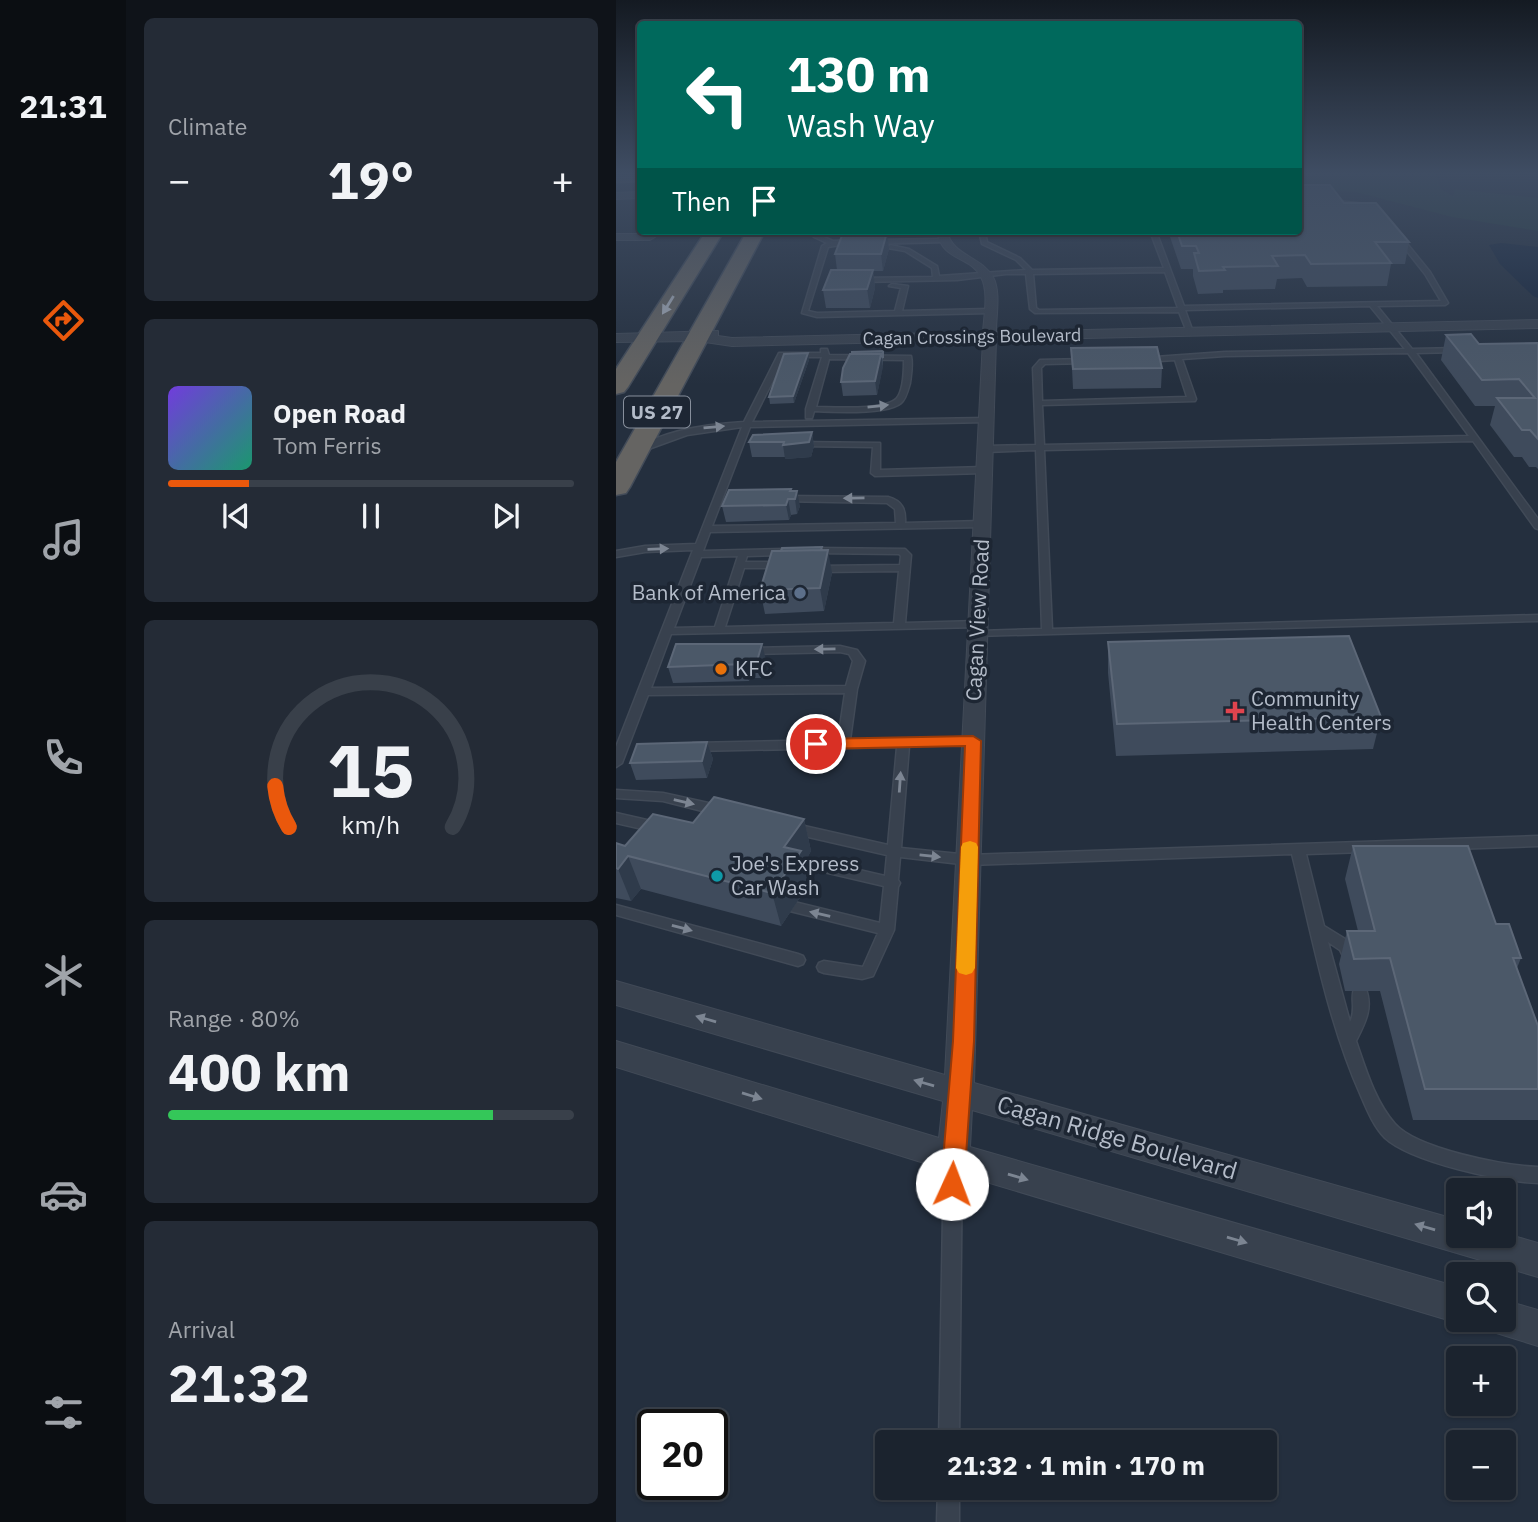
<!DOCTYPE html>
<meta charset="utf-8">
<style>
body{margin:0;font-family:"IBM Plex Sans",sans-serif;background:#242b36;color:#f1f3f6;height:100vh;display:flex;flex-direction:column;font-size:26px;white-space:nowrap}
*{box-sizing:border-box;margin:0}
p{font-size:23px;color:#a0a4aa}
.icon{flex:none;width:38px;height:38px;fill:none;stroke:currentColor;stroke-width:2;stroke-linecap:round;stroke-linejoin:round}
.map{position:relative;flex:1;overflow:hidden}
.drawer{display:flex;flex-direction:column;gap:18px;padding:18px;background:#0f1319;width:490px}
.drawer>*{flex:none}
.banner{position:absolute;left:21px;top:21px;width:665px;height:214px;border-radius:7px;box-shadow:0 2px 5px #0004,0 0 0 2px #39404a;background:#00695c;color:#fff;overflow:hidden}
.fabs{position:absolute;left:830px;top:1178px;display:grid;gap:14px}
.fabs a{display:grid;place-items:center;width:70px;height:70px;border-radius:7px;background:#1b232e;box-shadow:0 2px 5px #0004,0 0 0 2px #39404a;font-size:35px}
.speed{position:absolute;left:21px;top:1409px;display:flex;gap:14px;font-size:35px;font-weight:700;text-align:center}
.speed>*{display:grid;place-content:center;width:91px;height:91px;border-radius:50%;background:#1b232e;box-shadow:0 2px 5px #0004,0 0 0 2px #39404a;line-height:1}
.speed .limit{border:4px solid #111;border-radius:10px;background:#fff;color:#111}
.pin{position:absolute;display:grid;place-items:center;width:60px;height:60px;color:#fff;margin:-30px;border:4px solid #fff;border-radius:50%;box-shadow:0 2px 7px #0007}
.me{position:absolute;width:77px;margin:-38px;rotate:2deg;stroke-linejoin:round;filter:drop-shadow(0 0 5px #0008)}
.turn{display:flex;align-items:center;gap:24px;height:147px;padding:0 35px;font-size:32px}
.turn .icon{width:91px;height:91px;stroke-width:2.5}
.turn b{display:block;font-size:49px;line-height:60px}
.then{display:flex;align-items:center;height:66px;padding:0 35px;background:#0003;gap:14px;font-size:26px}
.big{font-size:52px;font-weight:700;line-height:1.1}
.drawer .card{flex:1;display:flex;flex-direction:column;justify-content:center;gap:10px;min-width:0;padding:0 24px;border-radius:10px;background:#242b36}
.drawer .dial{align-items:center;gap:0}
.dial svg{height:182px;overflow:visible;fill:none;stroke:#39404a;stroke-width:7;stroke-linecap:round;text-anchor:middle}
.dial text{fill:#f1f3f6;stroke:none}
.song{display:flex;align-items:center;gap:21px}
.cover{width:84px;height:84px;border-radius:10px;background:linear-gradient(135deg,hsl(260 70% 55%),hsl(160 70% 35%))}
.played{height:7px;border-radius:4px;background:linear-gradient(90deg,#ea580c 20%,#39404a 20%)}
.keys{display:flex;justify-content:space-around;direction:ltr}
.heat{display:flex;justify-content:space-between;align-items:center;font-size:38px;direction:ltr}
.charge{height:10px;border-radius:5px;background:linear-gradient(90deg,#34c759 80%,#39404a 0)}
.trip{position:absolute;left:259px;top:1430px;width:402px;height:70px;border-radius:7px;background:#1b232e;box-shadow:0 2px 5px #0004,0 0 0 2px #39404a;font-weight:700;line-height:70px;text-align:center}
main{display:flex;flex:1;min-height:0}
.tabs{display:flex;flex-direction:column;width:126px;justify-content:space-around;align-items:center;background:#0b0e12;color:#a0a4aa}
.tabs .icon{width:49px;height:49px}
.tabs .on{color:#ea580c}
.tabs b{font-size:32px;color:#f1f3f6}
.map>svg:first-child{display:block}
.green{fill:#263c3f}
.water{fill:#17263c}
.lines{fill:none;stroke-linecap:round;stroke-linejoin:round}
.service-casing{stroke:#414a57;stroke-width:3}
.minor-casing{stroke:#414a57;stroke-width:2}
.trunk-casing{stroke:#434c59;stroke-width:3}
.service{fill:#38414e;fill-rule:evenodd}
.minor{fill:#38414e;fill-rule:evenodd}
.trunk{fill:#656462;fill-rule:evenodd}
.wall{fill:#3f4b5c}
.shaded-wall{fill:#2f3b4b}
.building{fill:#4b5868;stroke:#5c6777;stroke-width:2}
.oneway{fill:#a8afba}
.oneway2{fill:#7c8592}
.route{fill:#ea580c;stroke:#983908;stroke-width:2}
.slow{fill:#f59e0b}
.service-dot{fill:#5c6f8a;stroke:#1d2633;stroke-width:2.5}
.food-dot{fill:#e8710a;stroke:#1d2633;stroke-width:2.5}
.health-dot{fill:#e0444e;stroke:#1d2633;stroke-width:2.5}
.culture-dot{fill:#0f9aa8;stroke:#1d2633;stroke-width:2.5}
.labels{text-anchor:middle;stroke-width:7;stroke-linejoin:round;paint-order:stroke}
.far-street-label{font-size:18px;fill:#b4bcc9;stroke:#1d2633}
.shield{fill:#1d2633;stroke:#878f9c;stroke-width:2}
.shield-label{font-size:19px;font-weight:bold;fill:#b4bcc9}
.poi-label{font-size:21px;fill:#b4bcc9;stroke:#1d2633;text-anchor:start}
.street-label{font-size:21px;fill:#b4bcc9;stroke:#1d2633}
.near-street-label{font-size:24px;fill:#b4bcc9;stroke:#1d2633}
</style>
<main>
<nav class="tabs">
<b>21:31</b>
<svg class="icon on" aria-label="directions" viewBox="0 0 24 24"><path d="M12 3l9 9-9 9-9-9zM9 14v-3h6M13 9l2 2-2 2"/></svg>
<svg class="icon" aria-label="music" viewBox="0 0 24 24"><path d="M9 18V5l10-2v13"/><circle cx="6" cy="18" r="3"/><circle cx="16" cy="16" r="3"/></svg>
<svg class="icon" aria-label="phone" viewBox="0 0 24 24"><path d="M5 4h4l2 5-3 2q2 4 5 5l2-3 5 2v4C11 20 4 13 5 4z"/></svg>
<svg class="icon" aria-label="climate" viewBox="0 0 24 24"><path d="M12 3v18M4 7l16 10M4 17L20 7"/></svg>
<svg class="icon" aria-label="car" viewBox="0 0 24 24"><path d="M5 17H2v-5l4-1 3-4h7l3 4 3 1v5h-3M9 17h6M6 11h13"/><circle cx="7" cy="17" r="2"/><circle cx="17" cy="17" r="2"/></svg>
<svg class="icon" aria-label="filters" viewBox="0 0 24 24"><path d="M4 7h16M4 17h16"/><circle cx="9" cy="7" r="2"/><circle cx="15" cy="17" r="2"/></svg>
</nav>
<section class="drawer">
<div class="card"><p>Climate</p>
<div class="heat"><a>−</a><b class="big">19°</b><a>+</a></div>
</div>
<div class="card">
<div class="song"><i class="cover"></i><div><b>Open Road</b><p>Tom Ferris</p></div></div>
<div class="played"></div>
<div class="keys"><svg class="icon" aria-label="previous" viewBox="0 0 24 24"><path d="M18 5L8 12l10 7zM5 5v14"/></svg><svg class="icon" aria-label="pause" viewBox="0 0 24 24"><path d="M8 5v14M16 5v14"/></svg><svg class="icon" aria-label="next" viewBox="0 0 24 24"><path d="M6 5l10 7-10 7zM19 5v14"/></svg></div>
</div>
<div class="card dial"><svg viewBox="0 0 100 80">
<path d="M14 69A42 42 0 1 1 86 69"/>
<path d="M14 69A42 42 0 0 1 8 51" stroke="#ea580c"/>
<text x="50" y="56" font-size="32" font-weight="700">15</text>
<text x="50" y="72" font-size="11">km/h</text>
</svg></div>
<div class="card"><p>Range · 80%</p><b class="big">400 km</b><div class="charge"></div></div>
<div class="card"><p>Arrival</p><b class="big">21:32</b></div>
</section>
<div class="map">
<svg width="922" height="1522" viewBox="0 0 922 1522">
<rect width="100%" height="100%" fill="#242f3e"/>
<path class="green" d="M 683,172 L 819,172 L 825,189 L 837,196 L 839,189 L 922,198 L 922,231 L 836,217 L 740,192 L 683,188 Z"/>
<path class="water" d="M 885,243 L 922,247 L 922,298 L 917,296 L 884,264 L 873,245 Z"/>
<g class="lines">
<defs>
<path id="service" d="M 0,178 L 24,178 L 24,181 L 0,182 Z
M 682,197 L 750,204 L 753,206 L 750,208 L 682,201 Z
M 200,231 L 206,231 L 203,235 L 217,241 L 238,240 L 241,242 L 212,247 L 192,311 L 201,313 L 279,311 L 285,288 L 273,286 L 276,284 L 292,286 L 286,311 L 374,309 L 377,311 L 374,313 L 201,317 L 186,313 L 206,246 L 211,243 L 198,237 Z
M 363,231 L 369,231 L 371,242 L 404,258 L 416,270 L 548,268 L 534,231 L 540,231 L 568,306 L 825,301 L 809,274 L 779,236 L 784,235 L 814,272 L 832,303 L 829,305 L 761,306 L 796,349 L 845,348 L 845,352 L 842,352 L 800,353 L 922,519 L 922,529 L 919,528 L 857,441 L 428,450 L 436,629 L 922,615 L 922,621 L 359,636 L 358,634 L 363,631 L 426,629 L 420,450 L 370,452 L 366,449 L 370,446 L 420,445 L 417,368 L 424,360 L 472,359 L 476,361 L 472,363 L 429,364 L 425,368 L 426,401 L 571,397 L 559,360 L 528,362 L 525,362 L 525,358 L 609,352 L 789,349 L 754,306 L 569,310 L 577,332 L 574,334 L 571,332 L 563,312 L 419,313 L 414,309 L 410,274 L 390,274 L 341,280 L 244,282 L 241,280 L 244,278 L 317,277 L 316,268 L 289,251 L 272,248 L 274,245 L 293,249 L 321,266 L 323,276 L 410,270 L 400,260 L 366,244 ZM 549,272 L 562,308 L 423,310 L 420,308 L 417,274 ZM 792,353 L 853,436 L 428,445 L 426,405 L 579,401 L 580,399 L 566,359 L 609,356 Z
M 327,239 L 329,242 L 256,244 L 253,242 L 256,240 Z
M 205,349 L 211,349 L 213,355 L 295,356 C 297,365 295,375 294,383 C 292,390 290,399 285,403 C 271,415 217,412 198,411 L 196,418 L 190,418 L 190,409 L 206,357 L 169,357 L 136,422 L 371,418 L 375,420 L 371,422 L 134,427 L 96,526 L 280,523 L 279,509 L 271,503 L 163,501 L 161,499 L 166,496 L 272,497 C 286,501 290,509 289,523 L 367,521 L 372,524 L 367,527 L 94,532 L 87,551 L 170,549 L 175,552 L 170,555 L 131,556 L 129,562 L 165,562 L 170,565 L 165,568 L 128,568 L 109,627 L 278,623 L 283,571 L 204,572 L 199,569 L 204,566 L 284,565 L 285,556 L 283,554 L 196,553 L 194,551 L 199,548 L 289,549 L 295,555 L 289,623 L 363,621 L 368,624 L 363,627 L 55,634 L 35,688 L 230,686 L 237,661 L 233,654 L 224,652 L 131,654 L 126,651 L 131,648 L 224,646 L 241,650 L 249,661 L 241,689 L 234,740 L 357,737 L 363,741 L 357,745 L 293,746 L 285,848 L 353,855 L 922,836 L 922,846 L 690,854 L 708,926 L 734,942 L 743,960 L 741,964 L 736,966 L 731,964 L 724,950 L 712,942 L 734,1022 C 741,1008 733,998 739,987 L 744,985 L 749,987 C 758,1007 749,1023 740,1041 C 750,1070 759,1101 779,1124 C 801,1149 889,1166 922,1167 L 922,1183 C 886,1182 795,1162 769,1138 C 758,1127 751,1110 745,1096 C 711,1020 696,935 676,854 L 353,865 L 284,857 L 282,880 L 284,883 L 282,887 L 278,930 L 257,976 L 246,979 L 208,973 L 203,971 L 201,967 L 203,963 L 208,961 L 247,967 L 262,933 L 162,908 L 157,907 L 155,903 L 157,899 L 162,898 L 264,923 L 268,886 L 174,864 L 169,862 L 167,859 L 169,856 L 174,854 L 269,876 L 271,855 L 175,833 L 170,831 L 168,828 L 170,825 L 175,823 L 272,845 L 281,747 L 77,751 L 71,747 L 77,743 L 222,740 L 229,693 L 32,695 L 6,763 L 0,767 L 0,747 L 77,550 L 29,552 L 0,557 L 0,551 L 29,546 L 80,544 L 126,427 L 71,435 L 27,451 L 20,449 C 47,430 95,424 128,422 L 163,353 L 205,353 ZM 213,359 L 288,360 C 288,371 288,389 281,398 C 270,411 216,407 200,407 ZM 122,556 L 99,627 L 58,628 L 85,557 Z
M 179,442 L 264,443 L 264,470 L 369,467 L 373,470 L 369,473 L 259,476 L 255,473 L 257,447 L 182,446 L 179,446 Z
M 0,790 L 47,793 L 106,806 L 111,808 L 112,811 L 111,814 L 106,816 L 47,801 L 0,798 Z
M 0,813 L 44,823 L 49,825 L 51,828 L 49,831 L 44,833 L 0,823 Z
M 0,905 L 182,954 L 187,956 L 189,960 L 187,964 L 182,966 L 0,915 Z
M 337,1150 L 343,1152 L 346,1158 L 343,1442 L 323,1442 L 328,1158 L 331,1152 Z
M 322,1488 L 343,1488 L 343,1522 L 321,1522 Z"/>
<path id="minor" d="M 24,192 L 24,198 L 0,199 L 0,193 Z
M 321,231 L 331,231 C 336,256 365,256 377,277 C 385,292 380,315 380,332 L 922,320 L 922,328 L 380,340 L 358,1083 L 842,1220 L 842,1236 L 887,1236 L 887,1233 L 922,1243 L 922,1277 L 356,1110 L 354,1147 L 842,1287 L 842,1320 L 850,1320 L 842,1323 L 337,1172 L 0,1067 L 0,1041 L 323,1138 L 327,1101 L 0,1005 L 0,981 L 329,1075 L 367,340 L 116,346 L 82,341 L 0,342 L 0,334 L 102,331 L 102,336 L 116,338 L 367,332 C 368,316 373,292 365,277 C 354,255 326,262 321,231 Z
M 0,234 L 34,234 L 39,237 L 34,240 L 0,240 Z
M 887,1300 L 922,1310 L 922,1346 L 874,1331 L 870,1320 L 887,1320 Z"/>
<path id="trunk" d="M 90,231 L 108,231 L 12,387 L 8,392 L 0,394 L 0,369 Z
M 131,231 L 149,231 L 14,487 L 10,493 L 0,495 L 0,462 Z"/>
</defs>
<use href="#service" class="service-casing"/>
<use href="#minor" class="minor-casing"/>
<use href="#trunk" class="trunk-casing"/>
<use href="#service" class="service"/>
<use href="#minor" class="minor"/>
<use href="#trunk" class="trunk"/>
</g>
<path class="wall" d="M 728,203 L 793,242 L 789,264 L 775,264 L 771,286 L 691,287 L 686,278 L 661,279 L 659,289 L 607,290 L 607,293 L 582,294 L 577,276 L 577,269 L 565,269 L 552,231 L 682,231 Z
M 204,231 L 228,231 L 227,233 L 273,249 L 267,271 L 257,271 L 259,288 L 254,308 L 210,308 L 207,290 L 221,270 L 219,254 L 226,236 L 204,236 Z
M 830,335 L 863,344 L 922,343 L 922,469 L 920,467 L 913,467 L 906,457 L 898,457 L 874,425 L 879,406 L 859,406 L 825,360 Z
M 455,348 L 546,368 L 545,388 L 457,389 Z
M 267,351 L 267,365 L 261,395 L 227,396 L 225,382 L 236,354 Z
M 192,353 L 193,360 L 178,403 L 154,404 L 153,397 Z
M 196,432 L 198,446 L 195,457 L 169,459 L 169,457 L 136,457 L 133,442 Z
M 175,489 L 184,506 L 181,514 L 175,515 L 173,520 L 110,522 L 106,506 Z
M 206,550 L 216,573 L 208,611 L 149,614 L 144,590 Z
M 492,642 L 765,717 L 757,749 L 500,756 L 492,673 Z
M 150,660 L 145,678 L 134,678 L 133,681 L 57,683 L 52,667 Z
M 91,742 L 97,759 L 91,778 L 20,780 L 14,763 Z
M 188,819 L 195,851 L 188,863 L 193,884 L 165,926 L 25,889 L 15,901 L 0,898 L 0,843 L 9,846 L 77,823 Z
M 737,846 L 880,924 L 905,958 L 901,968 L 922,1026 L 922,1120 L 797,1120 L 764,991 L 729,991 L 723,964 L 731,931 L 742,931 L 729,879 Z"/>
<path class="shaded-wall" d="M 271,232 L 273,249 L 267,271 L 265,254 Z
M 257,270 L 259,288 L 254,308 L 251,289 Z
M 192,353 L 193,360 L 178,403 L 177,396 Z
M 265,354 L 267,367 L 261,395 L 259,381 Z
M 196,432 L 198,446 L 195,457 L 169,459 L 167,445 Z
M 181,491 L 184,506 L 181,514 L 179,499 Z
M 172,499 L 175,515 L 173,520 L 170,505 Z
M 212,550 L 216,573 L 208,611 L 204,588 Z
M 146,644 L 150,660 L 145,678 L 141,661 Z
M 130,662 L 134,678 L 133,681 L 129,664 Z
M 91,742 L 97,759 L 91,778 L 86,761 Z
M 188,819 L 195,851 L 188,863 L 193,884 L 165,926 L 156,893 L 168,847 Z
M 12,856 L 25,889 L 15,901 L 2,869 Z"/>
<path class="building" d="M 682,185 L 714,185 L 728,203 L 760,203 L 793,242 L 759,242 L 775,263 L 695,264 L 689,255 L 656,256 L 662,266 L 607,267 L 609,270 L 583,271 L 578,253 L 583,253 L 580,246 L 566,246 L 561,231 L 682,231 Z
M 271,232 L 265,254 L 219,254 L 227,233 Z
M 215,270 L 257,270 L 251,289 L 207,290 Z
M 855,334 L 863,344 L 922,343 L 922,439 L 914,430 L 906,430 L 881,398 L 919,398 L 903,379 L 866,380 L 830,335 Z
M 541,347 L 546,368 L 457,369 L 455,348 Z
M 267,351 L 267,358 L 265,354 L 236,354 L 236,352 Z
M 192,353 L 177,396 L 153,397 L 168,354 Z
M 234,354 L 265,354 L 259,381 L 225,382 L 227,368 Z
M 196,432 L 193,442 L 167,445 L 168,442 L 133,442 L 137,435 Z
M 175,489 L 174,491 L 181,491 L 179,499 L 172,499 L 170,505 L 106,506 L 113,490 Z
M 206,547 L 205,550 L 165,551 L 166,548 Z
M 212,550 L 204,588 L 144,590 L 156,551 Z
M 733,636 L 765,717 L 501,724 L 492,642 Z
M 60,644 L 146,644 L 141,661 L 130,662 L 129,664 L 52,667 Z
M 91,742 L 86,761 L 14,763 L 21,744 Z
M 98,797 L 188,819 L 168,847 L 185,851 L 156,893 L 12,856 L 2,869 L 0,868 L 0,843 L 9,846 L 37,814 L 77,823 Z
M 737,846 L 852,846 L 880,924 L 893,924 L 905,958 L 897,958 L 922,1026 L 922,1089 L 809,1089 L 774,958 L 738,959 L 731,931 L 759,931 Z"/>
<defs><path id="oneway-solid" d="M-6-.8H1V-3.2L6.5 0L1 3.2V.8H-6Z" transform="scale(1.75)"/></defs>
<use class="oneway" href="#oneway-solid" transform="translate(52 305) rotate(122)"/>
<g class="oneway2">
<use href="#oneway-solid" transform="translate(262 406) rotate(-6)"/>
<use href="#oneway-solid" transform="translate(98 427) rotate(-5)"/>
<use href="#oneway-solid" transform="translate(238 498) rotate(179)"/>
<use href="#oneway-solid" transform="translate(42 549) rotate(-2)"/>
<use href="#oneway-solid" transform="translate(209 649) rotate(179)"/>
<use href="#oneway-solid" transform="translate(284 782) rotate(-86)"/>
<use href="#oneway-solid" transform="translate(68 802) rotate(13)"/>
<use href="#oneway-solid" transform="translate(314 856) rotate(6)"/>
<use href="#oneway-solid" transform="translate(204 914) rotate(-167)"/>
<use href="#oneway-solid" transform="translate(66 928) rotate(15)"/>
<use href="#oneway-solid" transform="translate(90 1019) rotate(-164)"/>
<use href="#oneway-solid" transform="translate(308 1083) rotate(-164)"/>
<use href="#oneway-solid" transform="translate(136 1096) rotate(17)"/>
<use href="#oneway-solid" transform="translate(402 1177) rotate(16)"/>
<use href="#oneway-solid" transform="translate(809 1227) rotate(-164)"/>
<use href="#oneway-solid" transform="translate(621 1240) rotate(16)"/>
</g>
<linearGradient id="sky" x2="0" y2="1"><stop stop-color="#141a22"/><stop offset="0.45" stop-color="#3f4d63"/><stop offset="1" stop-color="#3f4d63" stop-opacity="0"/></linearGradient>
<rect width="922" height="385" fill="url(#sky)"/>
<path class="route" d="M 357,736 L 365,741 L 358,1041 L 348,1184 L 344,1192 L 336,1195 L 328,1192 L 325,1184 L 337,1041 L 349,746 L 200,749 L 192,744 L 200,739 Z"/>
<path class="slow" d="M 354,841 L 360,843 L 362,847 L 359,968 L 356,973 L 350,975 L 343,973 L 340,968 L 345,847 L 347,843 Z"/>
<circle class="service-dot" cx="184" cy="593" r="7"/>
<circle class="food-dot" cx="105" cy="669" r="7"/>
<path class="health-dot" d="M615.5 700.5h7v7h7v7h-7v7h-7v-7h-7v-7h7z"/>
<circle class="culture-dot" cx="101" cy="876" r="7"/>
<g class="labels">
<g class="far-street-label">
<text transform="translate(356 337) rotate(-1)" y="6">Cagan Crossings Boulevard</text>
</g>
<rect class="shield" x="8" y="396.5" width="66" height="31" rx="5"/>
<g class="shield-label">
<text x="41" y="419">US 27</text>
</g>
<g class="poi-label">
<text x="170" y="600" text-anchor="end">Bank of America</text>
<text x="119" y="676">KFC</text>
<text x="635" y="706">Community<tspan x="635" dy="24">Health Centers</tspan></text>
<text x="115" y="871">Joe's Express<tspan x="115" dy="24">Car Wash</tspan></text>
</g>
<g class="street-label">
<text transform="translate(362 620) rotate(-87)" y="7">Cagan View Road</text>
</g>
<g class="near-street-label">
<text transform="translate(501 1138) rotate(16)" y="8">Cagan Ridge Boulevard</text>
</g>
</g>
</svg>
<div class="fabs">
<a><svg class="icon" aria-label="sound" viewBox="0 0 24 24"><path d="M4 9h4l5-4v14l-5-4H4zM17 9q2 3 0 6"/></svg></a>
<a><svg class="icon" aria-label="search" viewBox="0 0 24 24"><circle cx="10" cy="10" r="6"/><path d="M15 15l6 6"/></svg></a>
<a>+</a>
<a>−</a>
</div>
<div class="speed"><div class="limit">20</div></div>
<div class="pin" style="left:200px;top:744px;background:#d93025"><svg class="icon" aria-label="arrive" viewBox="0 0 24 24"><path d="M6 21V4h12l-3 4 3 4H6"/></svg></div>
<svg class="me" style="left:336px;top:1184px" viewBox="-20 -20 40 40"><circle r="19" fill="#fff"/><path d="M0-13L10 11 0 6-10 11z" fill="#ea580c"/></svg>
<div class="trip">21:32 · 1 min · 170 m</div>
<div class="banner">
<div class="turn"><svg class="icon" aria-label="left" viewBox="0 0 24 24"><path d="M17 20v-9H6M10 6l-5 5 5 5"/></svg><div><b>130 m</b>Wash Way</div></div>
<div class="then">Then<svg class="icon" aria-label="arrive" viewBox="0 0 24 24"><path d="M6 21V4h12l-3 4 3 4H6"/></svg></div>
</div>
</div>
</main>
